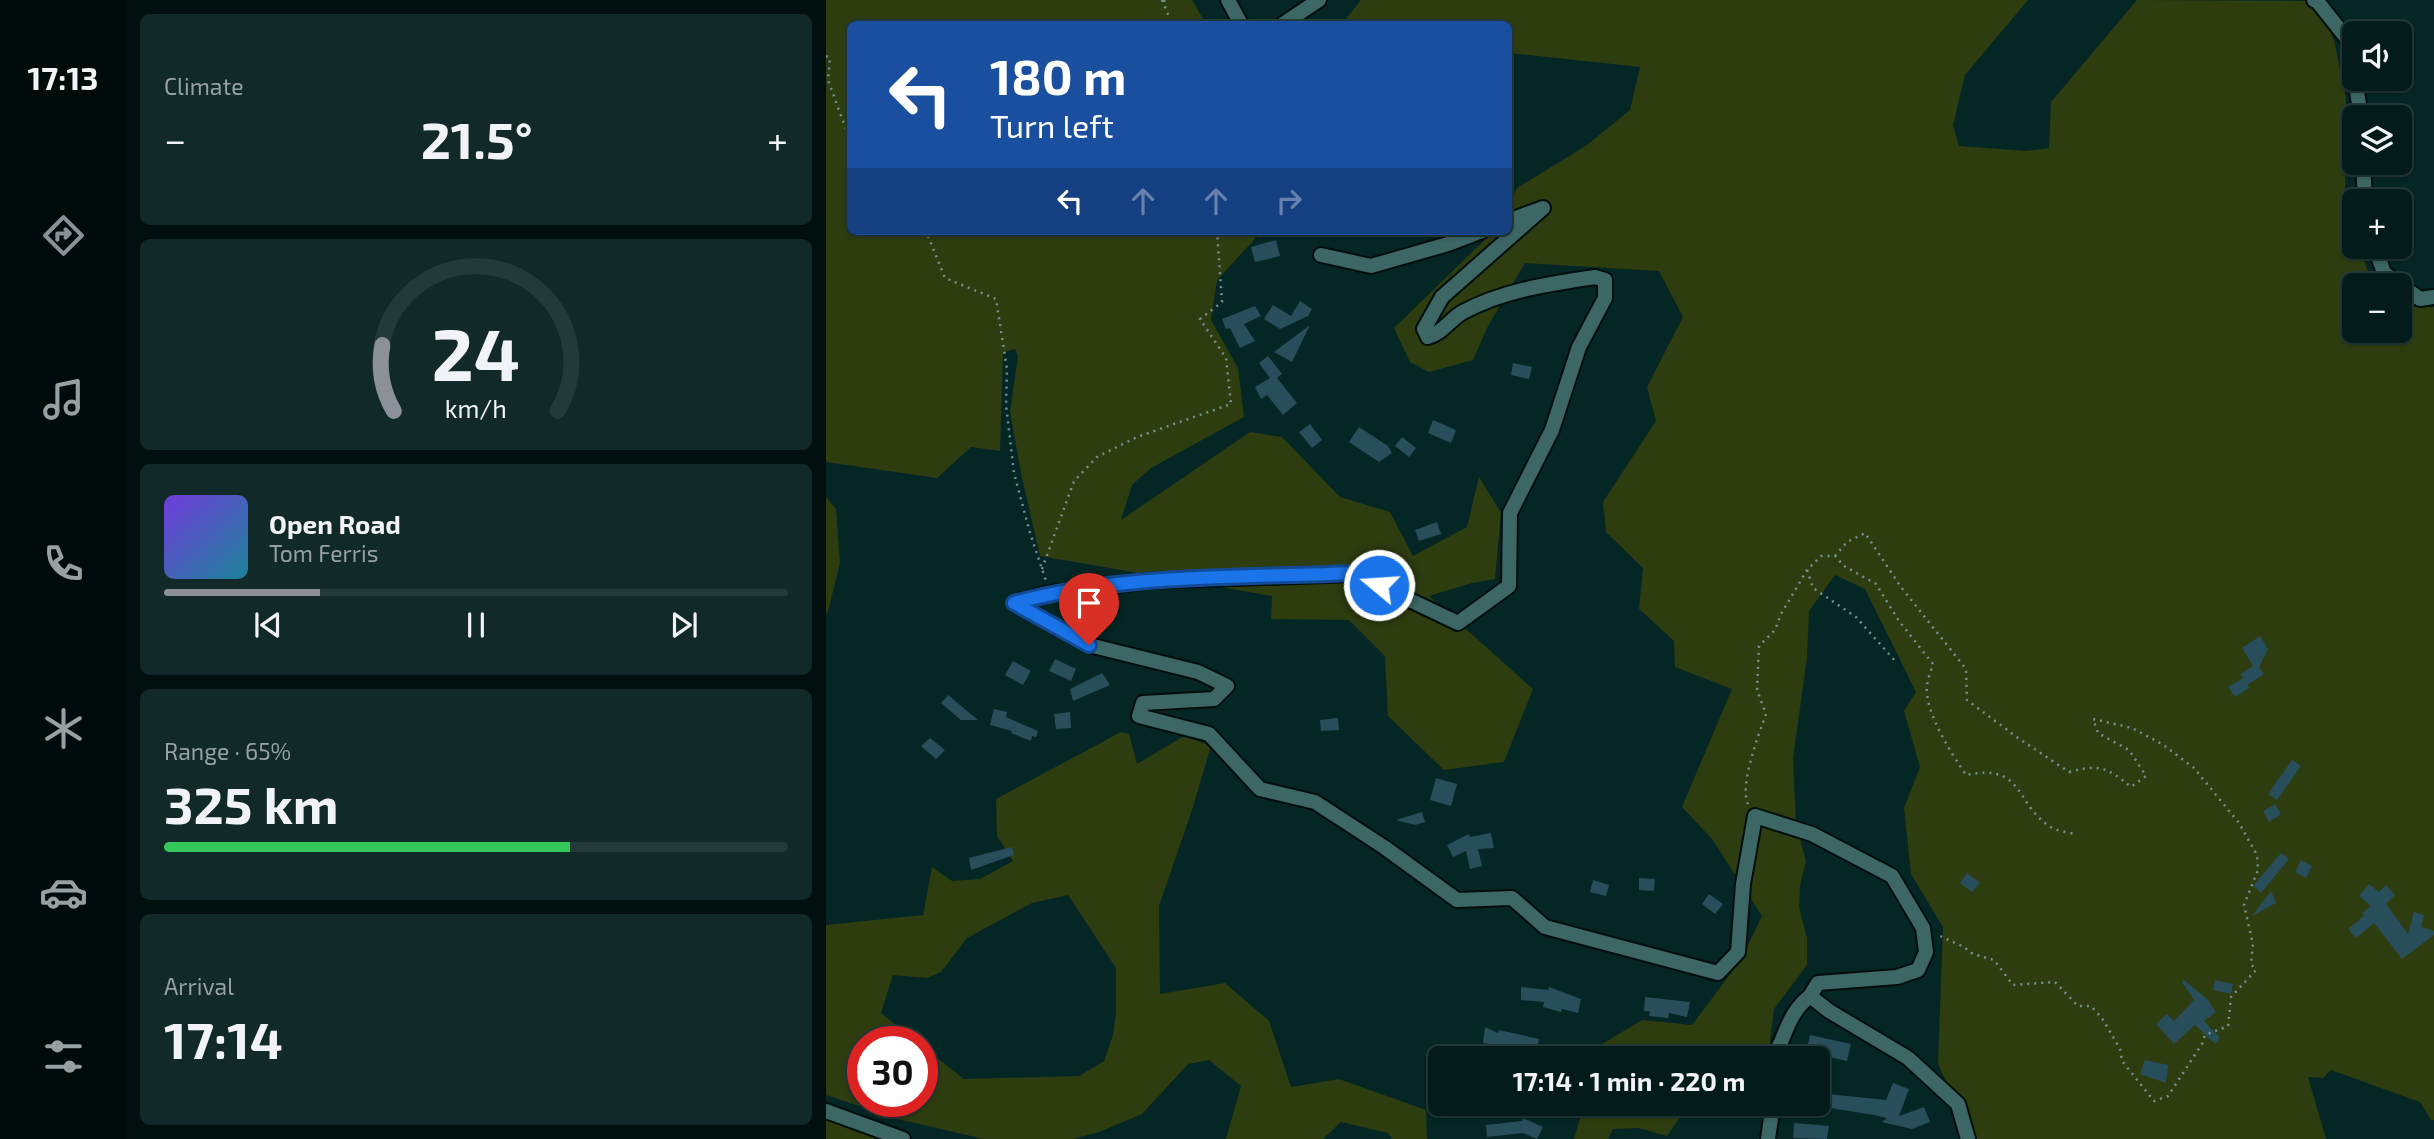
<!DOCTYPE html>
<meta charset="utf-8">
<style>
body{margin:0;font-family:"Exo 2",sans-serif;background:#112928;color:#f1f3f6;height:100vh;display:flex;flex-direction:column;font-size:26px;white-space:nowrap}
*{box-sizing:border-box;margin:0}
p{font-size:23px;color:#97a1a3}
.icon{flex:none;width:38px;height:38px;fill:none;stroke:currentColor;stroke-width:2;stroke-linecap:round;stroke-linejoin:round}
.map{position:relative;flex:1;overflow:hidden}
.side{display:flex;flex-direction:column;gap:14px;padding:14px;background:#020f0f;width:700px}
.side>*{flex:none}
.hud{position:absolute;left:21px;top:21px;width:665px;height:214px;border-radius:10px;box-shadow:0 2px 5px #0004,0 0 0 2px #243a3a;background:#1a4fa0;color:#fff;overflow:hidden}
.controls{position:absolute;left:1516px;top:21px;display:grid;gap:14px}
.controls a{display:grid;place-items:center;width:70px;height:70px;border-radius:10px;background:#031c1b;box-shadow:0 2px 5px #0004,0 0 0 2px #243a3a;font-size:35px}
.speed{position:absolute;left:21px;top:1026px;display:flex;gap:14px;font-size:35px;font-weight:700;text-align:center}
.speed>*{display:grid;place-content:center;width:91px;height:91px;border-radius:50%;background:#031c1b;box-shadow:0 2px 5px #0004,0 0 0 2px #243a3a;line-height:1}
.speed .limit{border:10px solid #d22;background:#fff;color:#111}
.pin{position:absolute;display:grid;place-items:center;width:60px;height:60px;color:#fff;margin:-72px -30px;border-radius:50% 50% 50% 0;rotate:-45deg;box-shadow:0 0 7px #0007}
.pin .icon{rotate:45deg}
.me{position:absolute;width:77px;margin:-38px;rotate:288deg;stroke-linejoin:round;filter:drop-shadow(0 0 5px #0008)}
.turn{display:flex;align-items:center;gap:24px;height:147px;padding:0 28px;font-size:32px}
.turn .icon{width:91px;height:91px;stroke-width:2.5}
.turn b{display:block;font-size:49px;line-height:60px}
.lanes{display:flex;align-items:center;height:66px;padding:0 28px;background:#0003;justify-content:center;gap:35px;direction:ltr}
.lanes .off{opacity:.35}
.big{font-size:52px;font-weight:700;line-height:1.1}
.side .widget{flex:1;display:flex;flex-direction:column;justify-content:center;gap:10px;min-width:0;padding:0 24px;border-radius:10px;background:#112928}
.side .dial{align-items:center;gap:0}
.dial svg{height:182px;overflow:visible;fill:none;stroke:#243a3a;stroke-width:7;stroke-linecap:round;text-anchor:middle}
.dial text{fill:#f1f3f6;stroke:none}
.song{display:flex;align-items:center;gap:21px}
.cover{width:84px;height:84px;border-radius:10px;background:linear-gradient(135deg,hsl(260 70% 55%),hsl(190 70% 35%))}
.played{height:7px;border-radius:4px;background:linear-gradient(90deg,#8c9099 25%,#243a3a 25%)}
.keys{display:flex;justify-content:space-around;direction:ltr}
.heat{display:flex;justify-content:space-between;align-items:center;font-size:38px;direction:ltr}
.charge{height:10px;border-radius:5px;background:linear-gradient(90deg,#34c759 65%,#243a3a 0)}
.trip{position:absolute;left:602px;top:1046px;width:402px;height:70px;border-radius:10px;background:#031c1b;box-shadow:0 2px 5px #0004,0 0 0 2px #243a3a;font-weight:700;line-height:70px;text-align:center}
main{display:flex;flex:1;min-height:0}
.menu{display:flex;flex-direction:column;width:126px;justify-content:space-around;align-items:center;background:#010b0b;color:#97a1a3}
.menu .icon{width:49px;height:49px}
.menu .active{color:#8c9099}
.menu b{font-size:32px;color:#f1f3f6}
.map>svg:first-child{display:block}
.green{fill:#2e3d0f;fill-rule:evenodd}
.building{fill:#284e5b}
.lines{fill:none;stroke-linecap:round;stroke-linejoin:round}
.minor-casing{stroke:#000e0d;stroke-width:18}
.path{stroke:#74918f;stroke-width:2.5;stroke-dasharray:2 5;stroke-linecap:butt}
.minor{stroke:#3c6764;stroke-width:14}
.route-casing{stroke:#114b97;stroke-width:18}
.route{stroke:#1a73e8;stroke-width:12}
</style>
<main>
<nav class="menu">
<b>17:13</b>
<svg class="icon active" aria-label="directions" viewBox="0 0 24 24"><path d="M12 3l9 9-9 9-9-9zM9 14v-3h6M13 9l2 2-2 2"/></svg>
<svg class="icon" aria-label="music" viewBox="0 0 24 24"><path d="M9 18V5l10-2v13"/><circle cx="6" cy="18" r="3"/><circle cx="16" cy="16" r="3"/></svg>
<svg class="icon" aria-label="phone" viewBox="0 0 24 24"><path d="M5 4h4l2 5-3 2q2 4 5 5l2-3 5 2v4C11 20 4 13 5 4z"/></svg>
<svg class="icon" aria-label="climate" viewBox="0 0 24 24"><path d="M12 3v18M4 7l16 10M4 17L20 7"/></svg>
<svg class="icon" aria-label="car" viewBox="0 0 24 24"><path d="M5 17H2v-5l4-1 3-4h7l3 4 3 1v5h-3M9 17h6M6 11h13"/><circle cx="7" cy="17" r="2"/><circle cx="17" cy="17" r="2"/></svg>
<svg class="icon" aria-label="filters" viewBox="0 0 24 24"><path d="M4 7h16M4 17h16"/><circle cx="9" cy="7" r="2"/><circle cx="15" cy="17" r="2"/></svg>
</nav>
<section class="side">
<div class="widget"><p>Climate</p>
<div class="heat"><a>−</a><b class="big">21.5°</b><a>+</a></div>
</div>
<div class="widget dial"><svg viewBox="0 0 100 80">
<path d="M14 69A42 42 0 1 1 86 69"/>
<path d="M14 69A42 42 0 0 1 9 40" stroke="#8c9099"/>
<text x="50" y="56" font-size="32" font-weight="700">24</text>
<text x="50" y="72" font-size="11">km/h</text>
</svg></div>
<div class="widget">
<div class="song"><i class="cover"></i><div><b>Open Road</b><p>Tom Ferris</p></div></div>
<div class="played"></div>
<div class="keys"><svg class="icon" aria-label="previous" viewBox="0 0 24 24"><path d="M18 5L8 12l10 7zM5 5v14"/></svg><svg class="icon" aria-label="pause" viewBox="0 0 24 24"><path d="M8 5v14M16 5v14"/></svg><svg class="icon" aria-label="next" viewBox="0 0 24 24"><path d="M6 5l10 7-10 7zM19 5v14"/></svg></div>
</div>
<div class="widget"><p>Range · 65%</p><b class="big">325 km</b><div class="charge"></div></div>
<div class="widget"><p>Arrival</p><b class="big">17:14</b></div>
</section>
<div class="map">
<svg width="1608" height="1139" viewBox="0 0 1608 1139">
<rect width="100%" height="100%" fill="#042624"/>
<path class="green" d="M 0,0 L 366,0 L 380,24 L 24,24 L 24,231 L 429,231 L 429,239 L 391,280 L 385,320 L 412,368 L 418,417 L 325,468 L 306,485 L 295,520 L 424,432 L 456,437 L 514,497 L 564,512 L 587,556 L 641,527 L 653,477 L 675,513 L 669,579 L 646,583 L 603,596 L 707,689 L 678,762 L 618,770 L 562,716 L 559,656 L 523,620 L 445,619 L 446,596 L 214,556 L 195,473 L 184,412 L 192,356 L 189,349 L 177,352 L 174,451 L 145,447 L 111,478 L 0,462 Z
M 535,0 L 1202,0 L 1139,75 L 1127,125 L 1133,146 L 1200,151 L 1223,148 L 1225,102 L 1311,0 L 1491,1 L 1508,40 L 1520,99 L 1519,200 L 1528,229 L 1528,247 L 1533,247 L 1547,285 L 1528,285 L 1528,331 L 1573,331 L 1573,306 L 1608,307 L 1608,1120 L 1605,1120 L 1594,1102 L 1505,1070 L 1497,1078 L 1482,1077 L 1500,1139 L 1147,1139 L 1112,1064 L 1117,927 L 1085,874 L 1078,808 L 1094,767 L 1078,711 L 1090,692 L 1039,589 L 1009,575 L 983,611 L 981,657 L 967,759 L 970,824 L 980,861 L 974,886 L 973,907 L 981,938 L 981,965 L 948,1009 L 942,1058 L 751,1059 L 816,1020 L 866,1025 L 914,961 L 936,916 L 886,839 L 856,807 L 906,689 L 849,667 L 848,641 L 813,609 L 817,568 L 780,532 L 777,502 L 830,421 L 821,387 L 857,317 L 833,271 L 699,263 L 662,326 L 647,360 L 603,372 L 584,362 L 568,328 L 668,231 L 682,231 L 683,205 L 691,188 L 761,145 L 804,110 L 814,67 L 683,53 L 682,24 L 516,24 Z
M 0,497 L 10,509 L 14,563 L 2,611 L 0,613 Z
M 295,732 L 303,734 L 311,764 L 358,736 L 385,746 L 366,810 L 333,906 L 334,994 L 399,983 L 443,1021 L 465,1087 L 513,1079 L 600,1110 L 638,1104 L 600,1110 L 601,1139 L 566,1139 L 562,1133 L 515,1122 L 497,1139 L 400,1139 L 415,1086 L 383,1060 L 362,1064 L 316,1114 L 273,1132 L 247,1139 L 158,1139 L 72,1119 L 0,1095 L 0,925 L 97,915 L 106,867 L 126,881 L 154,879 L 187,861 L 171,836 L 170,799 ZM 242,895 L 290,968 L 290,1013 L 287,1035 L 278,1061 L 253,1076 L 138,1079 L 96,1046 L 96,1101 L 37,1101 L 37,1041 L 90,1041 L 55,1013 L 67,975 L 101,978 L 115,972 L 141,938 L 206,903 Z
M 751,1104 L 863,1104 L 841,1136 L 812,1128 L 787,1129 L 782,1139 L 748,1139 L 756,1112 Z
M 0,1119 L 81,1139 L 0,1139 Z"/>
<path class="building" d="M 450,240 L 454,256 L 429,262 L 425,247 Z
M 474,301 L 486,309 L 482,316 L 454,329 L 438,319 L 447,305 L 465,316 Z
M 429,306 L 435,316 L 418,324 L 429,341 L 414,348 L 404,328 L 400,329 L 396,319 Z
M 484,325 L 466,362 L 448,352 Z
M 442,356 L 456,374 L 451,378 L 471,403 L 457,415 L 441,395 L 435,399 L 429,387 L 444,378 L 433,363 Z
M 687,363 L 706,367 L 703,379 L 685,375 Z
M 607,420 L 630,430 L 625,443 L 602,433 Z
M 484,424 L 496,440 L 486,448 L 473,432 Z
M 533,427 L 562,446 L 566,453 L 553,462 L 523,442 Z
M 576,437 L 590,448 L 583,457 L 569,446 Z
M 611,522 L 615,534 L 593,541 L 589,530 Z
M 1434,636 L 1442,649 L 1433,667 L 1438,674 L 1421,685 L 1420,683 L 1423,688 L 1409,697 L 1402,687 L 1417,678 L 1414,674 L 1427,666 L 1416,648 Z
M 229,659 L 250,669 L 245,681 L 223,671 Z
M 187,661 L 205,671 L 197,685 L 179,675 Z
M 276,673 L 284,685 L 247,701 L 244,689 Z
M 122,695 L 152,720 L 135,720 L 115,703 Z
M 168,709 L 181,712 L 180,717 L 212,731 L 210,737 L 206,736 L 205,741 L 185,733 L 186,731 L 164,725 Z
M 244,712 L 245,728 L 230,729 L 228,714 Z
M 512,718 L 513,730 L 495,731 L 494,720 Z
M 104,738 L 119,750 L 110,759 L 95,746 Z
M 1466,760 L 1475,766 L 1451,800 L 1442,794 Z
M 610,778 L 631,784 L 625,806 L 604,800 Z
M 1449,804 L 1455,814 L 1443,822 L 1437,811 Z
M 596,812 L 599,822 L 589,825 L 570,820 Z
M 665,833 L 668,848 L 652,849 L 656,866 L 644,869 L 640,851 L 627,857 L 621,845 L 643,834 L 644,837 Z
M 186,847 L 188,855 L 145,870 L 143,858 Z
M 1455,853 L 1463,859 L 1435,893 L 1427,886 Z
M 1475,860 L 1486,866 L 1480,878 L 1469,872 Z
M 1141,873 L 1154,883 L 1146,892 L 1134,883 Z
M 813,878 L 829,879 L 828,891 L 813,890 Z
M 767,880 L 783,885 L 780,896 L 764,892 Z
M 1543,884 L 1553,892 L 1560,885 L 1569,895 L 1560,904 L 1582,934 L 1588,912 L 1598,915 L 1595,927 L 1608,931 L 1608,935 L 1576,959 L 1548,923 L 1530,938 L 1522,929 L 1538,916 L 1536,913 L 1545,906 L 1533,896 Z
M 1445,891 L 1450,903 L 1426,916 Z
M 883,894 L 897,904 L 889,914 L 876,904 Z
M 1358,980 L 1381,999 L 1390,1012 L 1378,1021 L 1394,1038 L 1389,1044 L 1369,1025 L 1348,1044 L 1330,1024 L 1341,1014 L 1348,1021 L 1368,1000 L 1356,982 Z
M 1389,980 L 1407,984 L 1405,994 L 1387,990 Z
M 695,987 L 722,990 L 723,987 L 755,999 L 752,1013 L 736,1009 L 735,1012 L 717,1007 L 718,1002 L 695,1000 Z
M 819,997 L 864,1002 L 861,1017 L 843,1013 L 842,1018 L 823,1016 L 824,1011 L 818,1011 Z
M 659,1027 L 672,1033 L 673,1030 L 713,1039 L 710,1053 L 657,1043 Z
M 984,1035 L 1025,1044 L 1021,1061 L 980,1052 Z
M 1319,1060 L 1342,1065 L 1340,1083 L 1314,1074 Z
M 1067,1083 L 1083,1089 L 1073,1116 L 1098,1107 L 1104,1122 L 1086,1129 L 1056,1122 L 1061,1118 L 1048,1115 L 992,1106 L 992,1093 L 1060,1100 Z
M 697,1118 L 717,1127 L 711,1139 L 697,1133 L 661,1137 L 660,1125 L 696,1121 Z
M 968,1123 L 1003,1126 L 1001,1139 L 967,1138 Z"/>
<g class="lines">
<defs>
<path id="minor" d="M 402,0 L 415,24
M 1488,0 L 1491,1 L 1522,40 L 1528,73
M 457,24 L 493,0
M 1529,79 L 1535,117
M 1537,163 L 1539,201
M 682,221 L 717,208 L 616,297 L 598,329 L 602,337 C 617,333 624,319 637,312 C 678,290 723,284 769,277 L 779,280 L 779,298 L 753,347 L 726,430 L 684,513 L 683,586 L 632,623 L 529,574 L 322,581 L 218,594 L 188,603 L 263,645 L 372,672 L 401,686 L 388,699 L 317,703 L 313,716 L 383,734 L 434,789 L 489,802 L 558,847 L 631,900 L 686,898 L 719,927 L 892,973 L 912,952 L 917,884 L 929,816 L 986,834 L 1066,876 L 1097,928 L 1100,952 L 1092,970 L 1071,977 L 992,983 L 984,996 L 1003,1011 L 1082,1058 L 1132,1104 L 1142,1139
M 1549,247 L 1558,273 L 1594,299 L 1608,297
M 495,255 L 545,266 L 622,244 L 656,231
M 946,1059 C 961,1036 960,1015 984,996
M 0,1111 L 77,1139
M 942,1139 L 947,1104"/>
</defs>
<use href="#minor" class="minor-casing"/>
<path class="path" d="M 336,0 L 346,24
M 338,0 L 340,7
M 0,56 L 4,58 L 2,80 L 24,140
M 97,231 L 102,236 L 119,278 L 170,299 L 181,369 L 180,405 L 188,473 L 204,533 L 220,581
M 434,231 L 435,238
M 1009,556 L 1021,542 L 1039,533 L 1075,587 L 1140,669 L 1141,700 L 1192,738 L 1243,772 C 1273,764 1281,767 1305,787 L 1320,776 L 1303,750 L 1272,733 L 1267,719 L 1306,728 L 1336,744 L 1368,768 L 1413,823 L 1431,855 L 1432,870 L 1418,905 L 1427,944 L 1425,964 L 1430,970 L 1405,997 L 1402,1026 L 1379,1035 L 1376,1044 L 1342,1096 L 1328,1101 L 1296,1061 L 1294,1049 L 1276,1018 L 1265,1006 L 1252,1006 L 1229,982 L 1187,985 L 1168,960 L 1147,954 L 1138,947 L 1112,935
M 216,569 L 248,481 L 271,457 L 311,437 L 405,404 L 400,358 L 374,319 L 396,302 L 391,231
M 981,570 L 987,588 L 1030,617 L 1070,662
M 922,804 C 913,785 933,734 940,714 L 931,690 L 933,646 L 949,630 L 955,614 L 981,570 L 995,556 L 1009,556 L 1018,566 L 1050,584 L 1073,621 L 1107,664 C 1105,671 1102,678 1101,685 C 1098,712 1126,754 1140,775 C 1198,763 1188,802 1223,826 C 1230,831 1241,832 1249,834"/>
<use href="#minor" class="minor"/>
</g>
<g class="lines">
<defs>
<path id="route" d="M 263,645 L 188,603 C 298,573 416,578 529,573 L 553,585"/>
</defs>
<use href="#route" class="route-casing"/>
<use href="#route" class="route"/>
</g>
</svg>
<div class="controls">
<a><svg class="icon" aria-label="sound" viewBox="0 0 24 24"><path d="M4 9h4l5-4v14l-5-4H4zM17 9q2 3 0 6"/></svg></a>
<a><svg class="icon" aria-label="layers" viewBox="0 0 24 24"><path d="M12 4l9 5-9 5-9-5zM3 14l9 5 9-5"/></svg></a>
<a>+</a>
<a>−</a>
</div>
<div class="speed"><div class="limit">30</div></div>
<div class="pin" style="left:263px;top:645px;background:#d93025"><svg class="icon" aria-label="arrive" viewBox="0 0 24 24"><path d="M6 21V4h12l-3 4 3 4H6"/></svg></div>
<svg class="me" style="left:553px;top:585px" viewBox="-20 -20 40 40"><circle r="17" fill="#1a73e8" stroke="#fff" stroke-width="3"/><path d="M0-11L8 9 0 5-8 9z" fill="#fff"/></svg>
<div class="trip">17:14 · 1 min · 220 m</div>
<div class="hud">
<div class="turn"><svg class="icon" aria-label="left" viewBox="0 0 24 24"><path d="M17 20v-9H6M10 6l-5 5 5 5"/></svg><div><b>180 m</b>Turn left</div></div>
<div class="lanes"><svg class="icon" aria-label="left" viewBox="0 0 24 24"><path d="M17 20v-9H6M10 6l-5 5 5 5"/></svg><svg class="icon off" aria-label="ahead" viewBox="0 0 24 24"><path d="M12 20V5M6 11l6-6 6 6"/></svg><svg class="icon off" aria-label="ahead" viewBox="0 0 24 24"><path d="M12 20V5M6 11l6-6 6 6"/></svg><svg class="icon off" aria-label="right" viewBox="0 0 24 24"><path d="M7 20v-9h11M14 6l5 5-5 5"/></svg></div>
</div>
</div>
</main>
